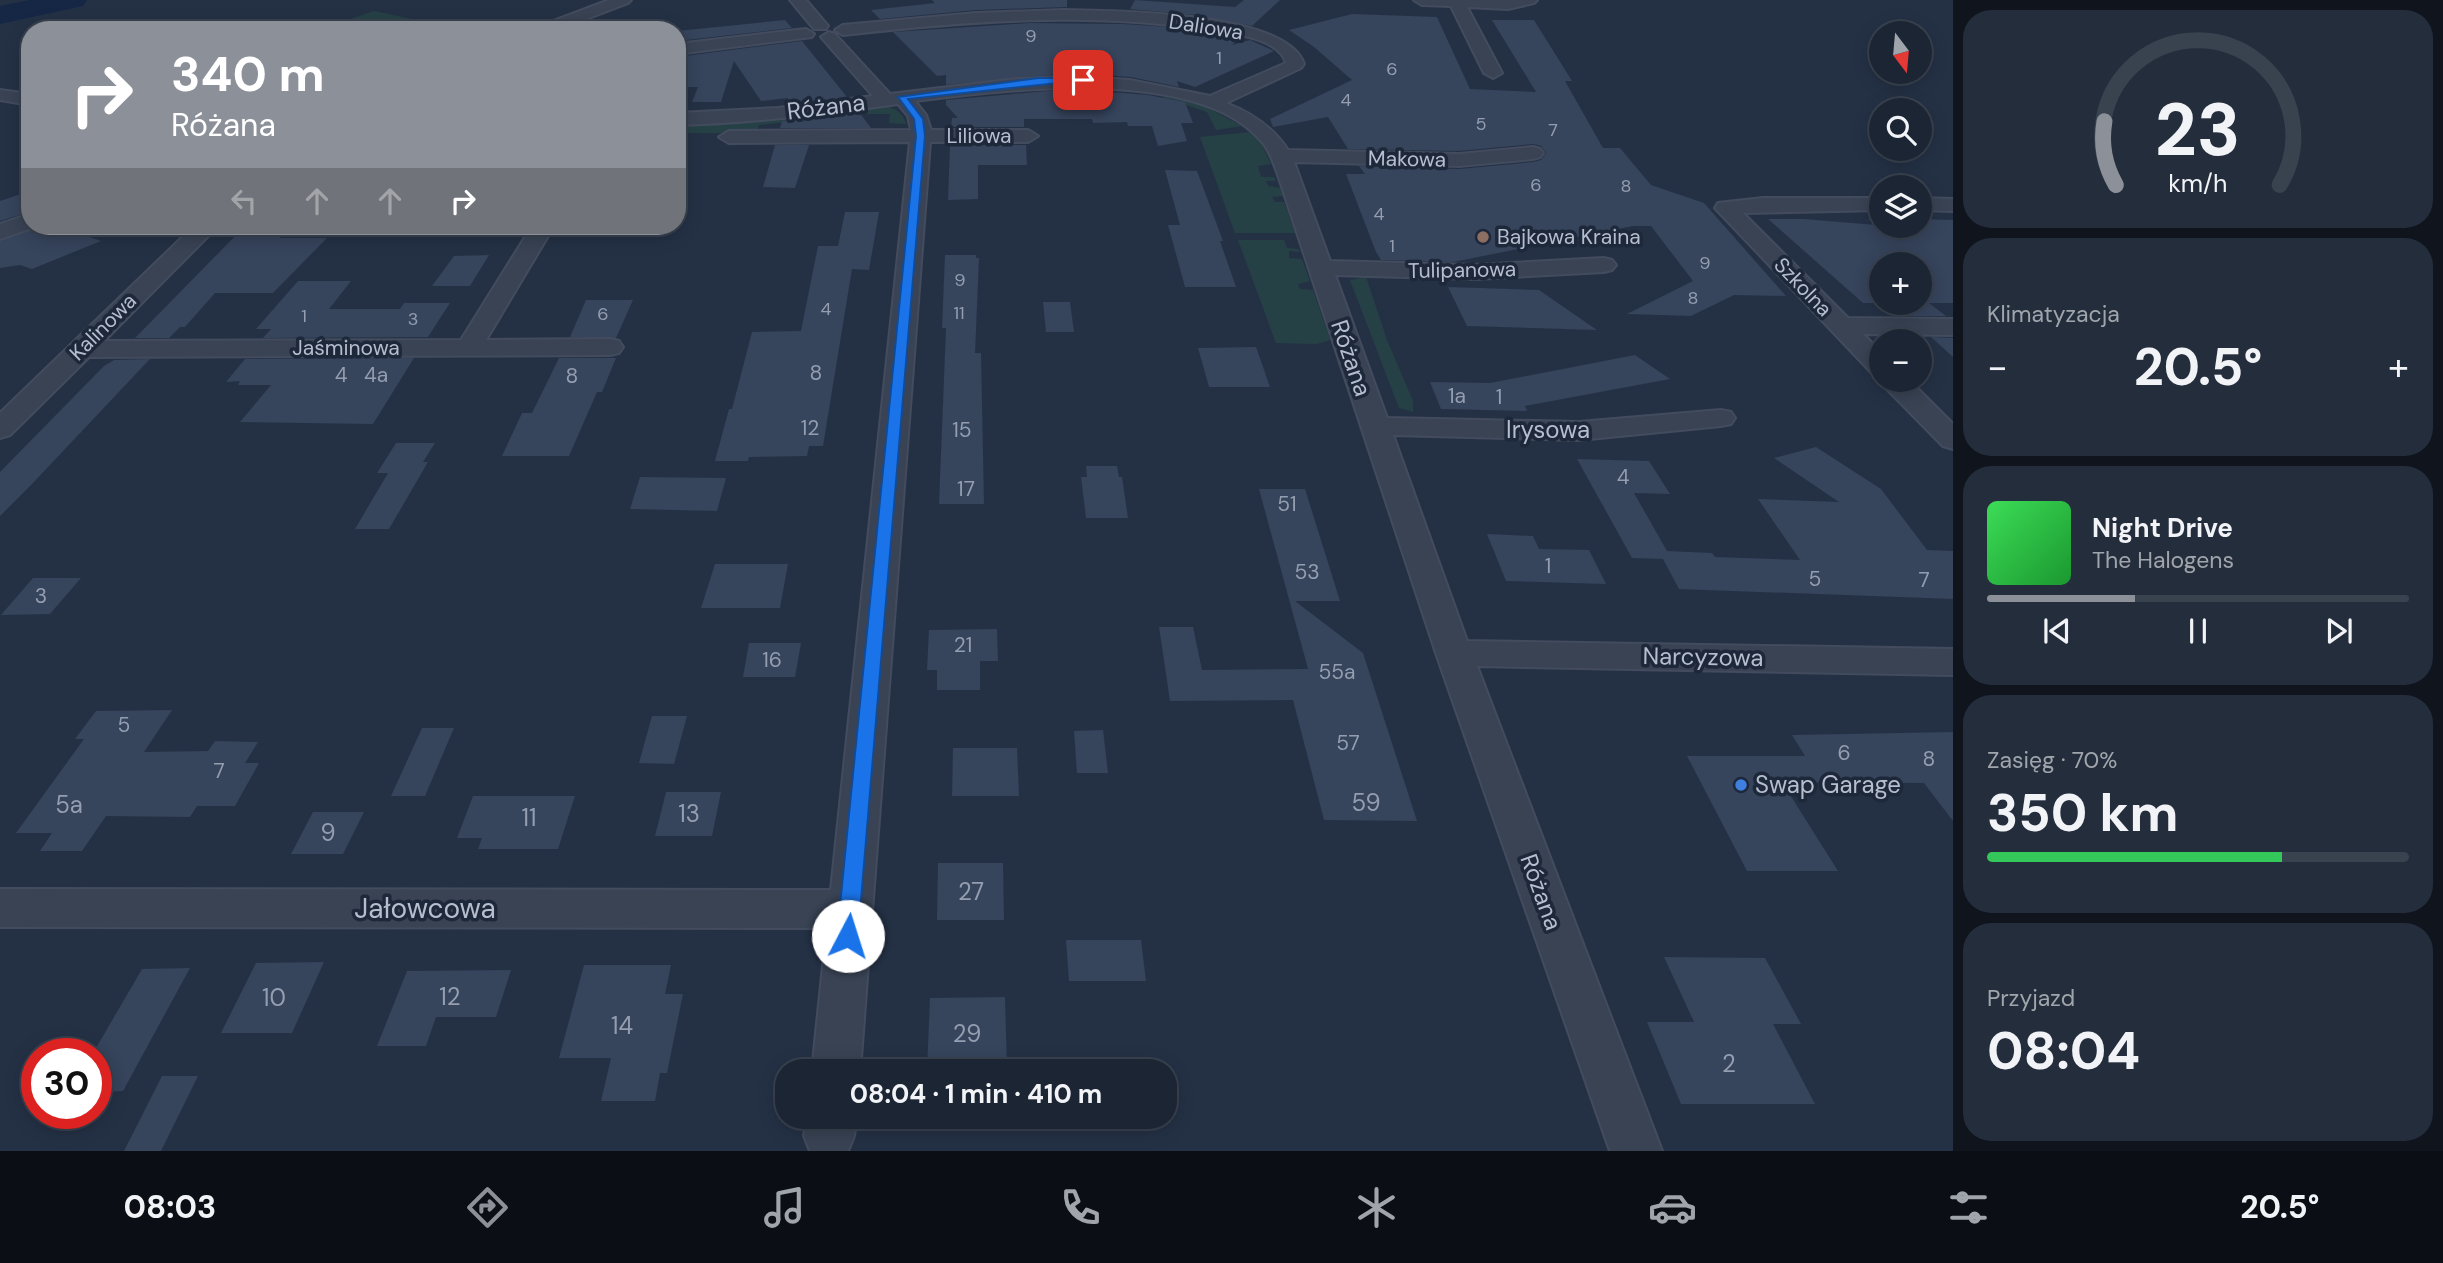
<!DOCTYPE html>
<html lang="pl">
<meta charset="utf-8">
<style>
body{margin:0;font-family:"DM Sans",sans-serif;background:#242d3c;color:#f1f3f6;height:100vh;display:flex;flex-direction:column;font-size:26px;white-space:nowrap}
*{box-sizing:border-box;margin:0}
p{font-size:23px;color:#a0a5ac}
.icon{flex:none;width:38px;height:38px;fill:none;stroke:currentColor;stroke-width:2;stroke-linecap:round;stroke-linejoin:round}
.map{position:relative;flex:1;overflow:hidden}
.details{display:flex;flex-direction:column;gap:10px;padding:10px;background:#0f141d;width:490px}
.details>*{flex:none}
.guide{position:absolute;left:21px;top:21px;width:665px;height:214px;border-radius:28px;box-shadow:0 4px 18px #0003,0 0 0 2px #39424f;background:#8c9099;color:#fff;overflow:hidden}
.needle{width:46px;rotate:164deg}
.tools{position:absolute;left:1869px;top:21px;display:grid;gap:14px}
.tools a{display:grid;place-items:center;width:63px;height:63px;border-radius:50%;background:#1b2534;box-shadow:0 4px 18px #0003,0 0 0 2px #39424f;font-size:35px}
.speed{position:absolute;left:21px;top:1038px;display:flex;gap:14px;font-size:35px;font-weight:700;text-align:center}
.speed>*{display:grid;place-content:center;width:91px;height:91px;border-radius:50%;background:#1b2534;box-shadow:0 4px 18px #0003,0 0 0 2px #39424f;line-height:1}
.speed .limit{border:10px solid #d22;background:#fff;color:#111}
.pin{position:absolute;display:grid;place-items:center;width:60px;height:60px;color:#fff;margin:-30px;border-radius:14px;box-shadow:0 4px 10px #0006}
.me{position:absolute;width:77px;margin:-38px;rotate:5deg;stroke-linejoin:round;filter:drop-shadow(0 0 5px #0008)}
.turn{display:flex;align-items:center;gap:24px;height:147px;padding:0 35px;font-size:32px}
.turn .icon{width:91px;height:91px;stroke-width:2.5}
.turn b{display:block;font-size:49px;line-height:60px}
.lanes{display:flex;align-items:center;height:66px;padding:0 35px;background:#0003;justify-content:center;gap:35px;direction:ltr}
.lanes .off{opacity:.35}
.big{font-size:52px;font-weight:700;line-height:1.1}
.details .widget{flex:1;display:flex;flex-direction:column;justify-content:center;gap:10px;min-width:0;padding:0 24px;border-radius:28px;background:#242d3c}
.details .dial{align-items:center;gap:0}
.dial svg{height:182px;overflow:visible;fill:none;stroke:#39424f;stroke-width:7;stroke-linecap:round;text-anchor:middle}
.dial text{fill:#f1f3f6;stroke:none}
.song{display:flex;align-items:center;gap:21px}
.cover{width:84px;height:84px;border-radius:10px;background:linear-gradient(135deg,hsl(130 70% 55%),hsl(130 70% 35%))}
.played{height:7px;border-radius:4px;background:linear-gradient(90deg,#8c9099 35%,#39424f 35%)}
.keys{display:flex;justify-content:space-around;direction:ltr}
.heat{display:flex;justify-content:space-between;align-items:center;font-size:38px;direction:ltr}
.charge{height:10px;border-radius:5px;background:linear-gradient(90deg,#34c759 70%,#39424f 0)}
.trip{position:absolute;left:775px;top:1059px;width:402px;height:70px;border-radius:28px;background:#1b2534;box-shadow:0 4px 18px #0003,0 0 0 2px #39424f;font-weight:700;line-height:70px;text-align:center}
.tabs{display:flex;height:112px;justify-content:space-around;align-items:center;background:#0b0f15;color:#a0a5ac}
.tabs .icon{width:49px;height:49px}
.tabs .selected{color:#8c9099}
.tabs b{font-size:32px;color:#f1f3f6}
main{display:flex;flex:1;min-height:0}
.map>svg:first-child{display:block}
.green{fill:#264146}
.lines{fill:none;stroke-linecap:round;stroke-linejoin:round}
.river{fill:#152745;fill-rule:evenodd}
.building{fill:#36445c;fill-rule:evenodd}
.minor-casing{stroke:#434c5e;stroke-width:4}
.minor{fill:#394354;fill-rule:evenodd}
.route{fill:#1a73e8;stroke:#114b97;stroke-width:2}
.education-dot{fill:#8d6e63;stroke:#1d283a;stroke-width:2.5}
.shop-dot{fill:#3f7fe0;stroke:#1d283a;stroke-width:2.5}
.labels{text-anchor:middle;stroke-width:7;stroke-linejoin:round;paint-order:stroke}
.far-number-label{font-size:18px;fill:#949eb0}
.far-street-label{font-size:21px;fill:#b6bece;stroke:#1d283a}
.far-poi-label{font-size:21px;fill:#b6bece;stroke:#1d283a;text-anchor:start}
.number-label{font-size:21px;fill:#949eb0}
.street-label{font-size:24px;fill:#b6bece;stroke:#1d283a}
.poi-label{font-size:24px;fill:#b6bece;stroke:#1d283a;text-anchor:start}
.near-number-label{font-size:24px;fill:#949eb0}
.near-street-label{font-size:28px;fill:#b6bece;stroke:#1d283a}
</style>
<main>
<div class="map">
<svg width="1953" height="1151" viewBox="0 0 1953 1151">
<rect width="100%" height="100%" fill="#243145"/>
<path class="green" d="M 374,11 L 464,30 L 318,30 Z
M 1163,94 L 1204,106 L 1242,126 L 1216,130 L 1207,112 L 1174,101 L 1164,100 Z
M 882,105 C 893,107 903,112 906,124 L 889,123 L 890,114 L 855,114 L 759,125 L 756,133 L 677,133 L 677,124 Z
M 1251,132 L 1260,141 L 1271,164 L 1258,166 L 1261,177 L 1274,177 L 1276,181 L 1266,181 L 1268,186 L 1280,188 L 1283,196 L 1272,197 L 1275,202 L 1284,202 L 1295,233 L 1235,233 L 1200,137 Z
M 1238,240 L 1284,240 L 1287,248 L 1298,249 L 1300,252 L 1289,251 L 1289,258 L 1302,259 L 1310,281 L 1298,284 L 1300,289 L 1313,290 L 1330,340 L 1317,344 L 1276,343 Z
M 1366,277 L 1387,340 L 1413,401 L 1413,412 L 1399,408 L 1350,280 Z"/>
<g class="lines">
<path class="river" d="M 30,0 L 87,0 L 83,6 L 0,24 L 0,6 Z"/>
</g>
<path class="building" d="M 932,0 L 1067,0 L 1067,7 L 976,10 L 880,19 L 871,10 L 935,3 Z
M 1135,0 L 1235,7 L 1244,0 L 1280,0 L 1252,26 L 1196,15 L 1130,9 Z
M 1352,14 L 1437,17 L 1470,89 L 1536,92 L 1492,20 L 1534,20 L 1572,81 L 1565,81 L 1603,148 L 1620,148 L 1651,185 L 1704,203 L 1786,296 L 1734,295 L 1691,316 L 1627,314 L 1693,281 L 1651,226 L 1633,226 L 1453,262 L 1381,260 L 1376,252 L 1346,174 L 1365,174 L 1359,166 L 1459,169 L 1533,162 L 1541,160 L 1546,153 L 1541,146 L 1533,144 L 1459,151 L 1348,149 L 1328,117 L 1273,127 L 1270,119 L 1352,80 L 1314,47 L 1289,30 Z
M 785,20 L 792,28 L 677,41 L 677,31 Z
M 1030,23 L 1123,24 L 1169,27 L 1240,38 L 1232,45 L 1250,40 L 1274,51 L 1195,87 L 1177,81 L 1179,87 L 1131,77 L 1069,73 L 946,85 L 946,75 L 937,76 L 893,32 Z
M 802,41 L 847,97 L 786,104 L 788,98 L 761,101 L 734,61 L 721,102 L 692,102 L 698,87 L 677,87 L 677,57 Z
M 1047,91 L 1098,91 L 1148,95 L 1185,102 L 1193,123 L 1181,123 L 1187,141 L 1158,146 L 1152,126 L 1128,126 L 1127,122 L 1093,123 L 1092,119 L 1024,119 L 1024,127 L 951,127 L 952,118 L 958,118 L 946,105 L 946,100 Z
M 859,112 L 871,128 L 780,128 L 782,121 Z
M 775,145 L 809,145 L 795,188 L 763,187 Z
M 950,145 L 1026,145 L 1027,165 L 978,165 L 978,199 L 948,200 Z
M 1165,170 L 1197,171 L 1223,241 L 1220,241 L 1236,287 L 1185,287 L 1168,225 L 1180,225 Z
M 30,191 L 30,212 L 0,221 L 0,201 Z
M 845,212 L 879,212 L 869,270 L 852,269 L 823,446 L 809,446 L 807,456 L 749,457 L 748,461 L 715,461 L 729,409 L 732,409 L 752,332 L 801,331 L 818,246 L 838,246 Z
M 1768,219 L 1804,219 L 1876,225 L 1868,219 L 1881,219 L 1881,226 L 1920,226 L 1920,219 L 1953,220 L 1953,303 L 1929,303 L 1946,316 L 1906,316 L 1892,303 L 1863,303 ZM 1881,264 L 1920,264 L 1920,303 L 1881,303 Z
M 41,226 L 59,226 L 101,241 L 32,269 L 20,265 L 0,268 L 0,241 Z
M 245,226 L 251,230 L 255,226 L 291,226 L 280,238 L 327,238 L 273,293 L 215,293 L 185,327 L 180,327 L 169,338 L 135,338 Z
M 489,255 L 470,286 L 432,286 L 454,256 Z
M 945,255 L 976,255 L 976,258 L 979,258 L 975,353 L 981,353 L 984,504 L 939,504 L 946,328 L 942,328 Z
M 298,281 L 351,281 L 329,309 L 400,309 L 404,303 L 450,303 L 428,337 L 263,338 L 271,329 L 256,329 Z
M 1448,287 L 1539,290 L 1597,330 L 1467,326 Z
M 586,300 L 633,300 L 616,338 L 570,337 Z
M 1043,302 L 1070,302 L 1074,332 L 1046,332 Z
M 1931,337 L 1953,338 L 1953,357 Z
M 1256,347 L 1270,387 L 1209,387 L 1198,348 Z
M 1635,355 L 1670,379 L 1525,406 L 1527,411 L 1441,409 L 1430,382 L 1490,383 Z
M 414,358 L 373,424 L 240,422 L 271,385 L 238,385 L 240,381 L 226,382 L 245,359 Z
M 559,358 L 616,358 L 602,392 L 597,392 L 569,456 L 502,456 L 522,413 L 532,413 Z
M 150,359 L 32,484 L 0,516 L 0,472 L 104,366 L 114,360 Z
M 396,443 L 435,443 L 423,462 L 428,462 L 389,529 L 355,529 L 388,473 L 377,473 Z
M 1816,447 L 1881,489 L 1927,550 L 1953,551 L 1953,599 L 1679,589 L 1663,559 L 1632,558 L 1577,459 L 1649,461 L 1670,494 L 1634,493 L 1667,551 L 1712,553 L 1715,557 L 1800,560 L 1758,499 L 1839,502 L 1774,458 Z
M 1086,466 L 1117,466 L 1119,477 L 1122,477 L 1128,518 L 1086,518 L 1081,477 L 1087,477 Z
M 640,477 L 726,478 L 717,511 L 630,509 Z
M 1259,489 L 1305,489 L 1340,601 L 1295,601 L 1363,653 L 1417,821 L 1324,820 L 1293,700 L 1170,701 L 1159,627 L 1193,627 L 1202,670 L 1308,669 Z
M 1487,534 L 1533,536 L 1539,549 L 1589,550 L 1606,584 L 1506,581 Z
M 715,564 L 788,564 L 780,608 L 701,608 Z
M 33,578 L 81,578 L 50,614 L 1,615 Z
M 997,629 L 998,661 L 980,661 L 980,690 L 937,690 L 937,670 L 927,670 L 929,630 Z
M 749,643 L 801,643 L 795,677 L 743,677 Z
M 172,710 L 144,752 L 208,751 L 215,741 L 258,742 L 245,763 L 259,763 L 235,806 L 197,806 L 190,817 L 106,816 L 82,851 L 40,851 L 52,833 L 16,833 L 84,739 L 75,739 L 96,711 Z
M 652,716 L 687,716 L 674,764 L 639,763 Z
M 422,728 L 454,728 L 425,796 L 391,796 Z
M 1103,730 L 1108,773 L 1077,773 L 1074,731 Z
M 1953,732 L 1953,821 L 1924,783 L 1782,782 L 1838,871 L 1747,871 L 1687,756 L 1805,756 L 1792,735 Z
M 953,748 L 1017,748 L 1019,796 L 952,796 Z
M 666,792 L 721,792 L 712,836 L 655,836 Z
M 473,796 L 575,796 L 558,849 L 478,849 L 482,838 L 457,838 Z
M 313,812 L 364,812 L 343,854 L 291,854 Z
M 938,863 L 1003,863 L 1004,920 L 937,920 Z
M 1066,940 L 1141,940 L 1146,981 L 1069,981 Z
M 1664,957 L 1765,958 L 1801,1024 L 1773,1024 L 1815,1104 L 1681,1104 L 1647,1022 L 1694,1022 Z
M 324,962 L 292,1033 L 221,1033 L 256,963 Z
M 584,965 L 671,965 L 665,994 L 683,994 L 667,1073 L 660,1073 L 655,1101 L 601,1101 L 611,1058 L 559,1058 Z
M 190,968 L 123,1091 L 96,1092 L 96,1048 L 142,969 Z
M 511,970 L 496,1017 L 436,1017 L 426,1046 L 377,1046 L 407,971 Z
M 1005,997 L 1007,1071 L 927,1071 L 930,998 Z
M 162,1076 L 198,1076 L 161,1151 L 124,1151 Z"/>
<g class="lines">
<defs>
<path id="minor" d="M 609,0 L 631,0 L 628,3 L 558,30 L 535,30 L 537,27 Z
M 790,0 L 806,0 L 828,26 L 826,29 L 814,29 Z
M 1414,0 L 1537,0 L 1534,3 L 1508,9 L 1467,7 L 1502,73 L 1493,78 L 1484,73 L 1451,6 L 1422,5 Z
M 1064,10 C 1113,11 1287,11 1304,64 L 1301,68 L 1226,103 C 1252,113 1273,127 1288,150 L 1459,154 L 1533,147 L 1540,149 L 1543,153 L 1540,157 L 1533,159 L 1459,166 L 1294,162 L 1330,261 L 1475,265 L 1604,258 L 1612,260 L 1616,265 L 1612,270 L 1604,272 L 1475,279 L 1335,275 L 1387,418 L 1579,422 L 1721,410 L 1731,412 L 1735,418 L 1731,424 L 1721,426 L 1579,440 L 1393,435 L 1467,641 L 1953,649 L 1953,675 L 1477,666 L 1662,1151 L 1610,1151 L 1436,653 L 1282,187 C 1277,173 1273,156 1263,143 C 1199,64 1004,90 915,101 L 926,115 L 931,130 L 1028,130 L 1038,136 L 1028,142 L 930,142 L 860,1071 L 812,1071 L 827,928 L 0,927 L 0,889 L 831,890 L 910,142 L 729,143 L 719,137 L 729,131 L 911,130 L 908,116 L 898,104 C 824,114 751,123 677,125 L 677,113 L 778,108 L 873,96 L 821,37 L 829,32 L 835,34 L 890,94 L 1008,80 L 1069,76 L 1130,80 L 1210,96 L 1286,63 C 1279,39 1237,34 1216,31 C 1092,11 967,21 843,35 L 835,30 L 843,25 L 976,13 Z
M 806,29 L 814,34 L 812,37 L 677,54 L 677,44 Z
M 0,90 L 30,94 L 30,105 L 0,100 Z
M 1763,198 L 1881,198 L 1881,210 L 1743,213 L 1848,318 L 1953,319 L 1953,335 L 1863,334 L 1881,352 L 1881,375 L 1872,373 L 1715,208 L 1718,203 Z
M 1920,198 L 1953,199 L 1953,211 L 1920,210 Z
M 30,214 L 30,226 L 38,226 L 0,239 L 0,224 Z
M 194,226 L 218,226 L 104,341 L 461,340 L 532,226 L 554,226 L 486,340 L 610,339 L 619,341 L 623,347 L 619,353 L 610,355 L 89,357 L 10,435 L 0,438 L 0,413 Z
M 1881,379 L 1909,380 L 1953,424 L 1953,449 L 1943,446 L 1884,386 Z
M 807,1116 L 857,1116 L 854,1136 L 848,1151 L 810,1151 L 804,1136 Z"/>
</defs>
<use href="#minor" class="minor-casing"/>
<use href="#minor" class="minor"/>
</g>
<path class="route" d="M 1038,78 L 1083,78 L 1087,80 L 908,99 L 923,119 L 925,136 L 858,936 L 855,942 L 848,945 L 840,942 L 837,936 L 916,136 L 914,119 L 898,97 Z"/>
<circle class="education-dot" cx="1483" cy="237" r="7"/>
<circle class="shop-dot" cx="1741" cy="785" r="7"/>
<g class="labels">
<g class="far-number-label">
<text x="1031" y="42">9</text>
<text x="1219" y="64">1</text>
<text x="1392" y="75">6</text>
<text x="1346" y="106">4</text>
<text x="1481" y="130">5</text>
<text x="1553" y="136">7</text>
<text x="1536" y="191">6</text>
<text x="1626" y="192">8</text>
<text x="1379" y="220">4</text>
<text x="1392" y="252">1</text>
<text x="1705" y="269">9</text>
<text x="960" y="286">9</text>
<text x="1693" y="304">8</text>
<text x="826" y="315">4</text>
<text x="959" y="319">11</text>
<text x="603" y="320">6</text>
<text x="304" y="322">1</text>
<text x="413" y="325">3</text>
</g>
<g class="far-street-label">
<text transform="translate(1206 27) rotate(9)" y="7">Daliowa</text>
<text x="979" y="143">Liliowa</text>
<text transform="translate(1407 159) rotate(1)" y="7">Makowa</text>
<text transform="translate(1462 270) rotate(-1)" y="7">Tulipanowa</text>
<text transform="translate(1803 287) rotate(46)" y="7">Szkolna</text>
<text transform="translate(103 327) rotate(-45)" y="7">Kalinowa</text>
<text x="346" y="355">Jaśminowa</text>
</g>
<g class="far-poi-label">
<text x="1497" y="244">Bajkowa Kraina</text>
</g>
<g class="number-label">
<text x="816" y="380">8</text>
<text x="341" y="382">4</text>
<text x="376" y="382">4a</text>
<text x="572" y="383">8</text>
<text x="1457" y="403">1a</text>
<text x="1499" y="404">1</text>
<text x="810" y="435">12</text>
<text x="962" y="437">15</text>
<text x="1623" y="484">4</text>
<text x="966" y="496">17</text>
<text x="1287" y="511">51</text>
<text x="1548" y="573">1</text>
<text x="1307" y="579">53</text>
<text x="1815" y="586">5</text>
<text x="1924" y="587">7</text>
<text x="41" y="603">3</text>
<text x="963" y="652">21</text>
<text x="772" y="667">16</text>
<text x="1337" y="679">55a</text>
<text x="124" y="732">5</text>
<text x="1348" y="750">57</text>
<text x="1844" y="760">6</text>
<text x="1929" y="766">8</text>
<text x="219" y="778">7</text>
</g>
<g class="street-label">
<text transform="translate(826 107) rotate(-7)" y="8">Różana</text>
<text transform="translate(1351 358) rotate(71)" y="8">Różana</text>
<text x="1548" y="438">Irysowa</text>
<text transform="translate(1703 657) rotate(1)" y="8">Narcyzowa</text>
<text transform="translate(1541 892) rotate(70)" y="8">Różana</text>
</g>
<g class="poi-label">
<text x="1755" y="793">Swap Garage</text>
</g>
<g class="near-number-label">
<text x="1366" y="811">59</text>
<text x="69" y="813">5a</text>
<text x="689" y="822">13</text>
<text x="529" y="826">11</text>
<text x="328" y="841">9</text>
<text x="971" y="900">27</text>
<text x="450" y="1005">12</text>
<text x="274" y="1006">10</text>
<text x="622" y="1034">14</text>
<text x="967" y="1042">29</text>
<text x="1729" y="1072">2</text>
</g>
<g class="near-street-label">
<text x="425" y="918">Jałowcowa</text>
</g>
</g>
</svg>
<div class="tools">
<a><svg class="needle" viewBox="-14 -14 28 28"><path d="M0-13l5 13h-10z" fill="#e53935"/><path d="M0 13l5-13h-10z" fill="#a0a5ac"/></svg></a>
<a><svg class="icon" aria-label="search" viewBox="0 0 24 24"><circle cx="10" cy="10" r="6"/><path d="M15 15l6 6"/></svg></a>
<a><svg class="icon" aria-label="layers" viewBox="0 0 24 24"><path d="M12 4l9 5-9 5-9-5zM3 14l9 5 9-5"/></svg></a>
<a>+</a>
<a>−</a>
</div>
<div class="speed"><div class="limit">30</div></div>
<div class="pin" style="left:1083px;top:80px;background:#d93025"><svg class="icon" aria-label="arrive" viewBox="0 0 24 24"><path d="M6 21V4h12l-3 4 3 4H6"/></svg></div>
<svg class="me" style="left:848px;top:936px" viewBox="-20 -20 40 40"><circle r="19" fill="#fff"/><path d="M0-13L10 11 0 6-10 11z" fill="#1a73e8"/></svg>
<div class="trip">08:04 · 1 min · 410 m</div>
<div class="guide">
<div class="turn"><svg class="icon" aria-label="right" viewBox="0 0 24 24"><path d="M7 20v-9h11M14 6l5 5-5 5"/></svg><div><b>340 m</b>Różana</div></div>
<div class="lanes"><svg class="icon off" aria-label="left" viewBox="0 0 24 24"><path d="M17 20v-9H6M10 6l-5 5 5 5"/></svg><svg class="icon off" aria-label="ahead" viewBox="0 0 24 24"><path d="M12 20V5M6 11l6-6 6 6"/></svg><svg class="icon off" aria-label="ahead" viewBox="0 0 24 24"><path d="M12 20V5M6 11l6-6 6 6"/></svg><svg class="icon" aria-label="right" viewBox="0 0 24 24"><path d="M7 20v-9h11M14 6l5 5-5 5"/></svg></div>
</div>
</div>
<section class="details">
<div class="widget dial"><svg viewBox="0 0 100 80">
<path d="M14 69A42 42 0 1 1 86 69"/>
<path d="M14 69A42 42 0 0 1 9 41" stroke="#8c9099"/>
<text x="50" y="56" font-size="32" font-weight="700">23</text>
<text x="50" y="72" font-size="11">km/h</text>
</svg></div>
<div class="widget"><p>Klimatyzacja</p>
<div class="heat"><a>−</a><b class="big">20.5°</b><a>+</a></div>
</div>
<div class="widget">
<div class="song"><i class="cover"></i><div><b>Night Drive</b><p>The Halogens</p></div></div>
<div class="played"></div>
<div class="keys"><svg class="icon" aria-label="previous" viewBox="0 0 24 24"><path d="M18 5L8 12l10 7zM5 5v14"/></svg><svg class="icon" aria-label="pause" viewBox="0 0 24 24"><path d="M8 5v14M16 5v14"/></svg><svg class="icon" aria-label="next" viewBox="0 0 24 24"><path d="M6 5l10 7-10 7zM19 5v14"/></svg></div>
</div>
<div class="widget"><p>Zasięg · 70%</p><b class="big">350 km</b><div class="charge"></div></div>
<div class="widget"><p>Przyjazd</p><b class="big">08:04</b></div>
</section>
</main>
<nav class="tabs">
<b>08:03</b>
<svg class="icon selected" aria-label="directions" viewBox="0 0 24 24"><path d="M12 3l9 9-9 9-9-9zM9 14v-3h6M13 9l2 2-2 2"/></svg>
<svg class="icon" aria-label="music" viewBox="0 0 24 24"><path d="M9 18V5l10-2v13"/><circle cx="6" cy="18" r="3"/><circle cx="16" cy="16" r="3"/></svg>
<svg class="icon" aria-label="phone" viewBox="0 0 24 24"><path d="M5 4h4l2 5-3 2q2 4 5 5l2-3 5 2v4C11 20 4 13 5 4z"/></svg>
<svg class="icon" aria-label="climate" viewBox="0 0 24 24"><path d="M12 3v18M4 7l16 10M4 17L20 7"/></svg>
<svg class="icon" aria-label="car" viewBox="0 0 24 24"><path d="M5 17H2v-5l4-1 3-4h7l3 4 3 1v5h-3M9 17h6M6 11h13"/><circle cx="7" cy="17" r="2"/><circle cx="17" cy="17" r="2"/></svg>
<svg class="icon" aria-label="filters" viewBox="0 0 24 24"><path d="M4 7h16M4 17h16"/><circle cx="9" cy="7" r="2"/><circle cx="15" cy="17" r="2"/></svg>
<b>20.5°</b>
</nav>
